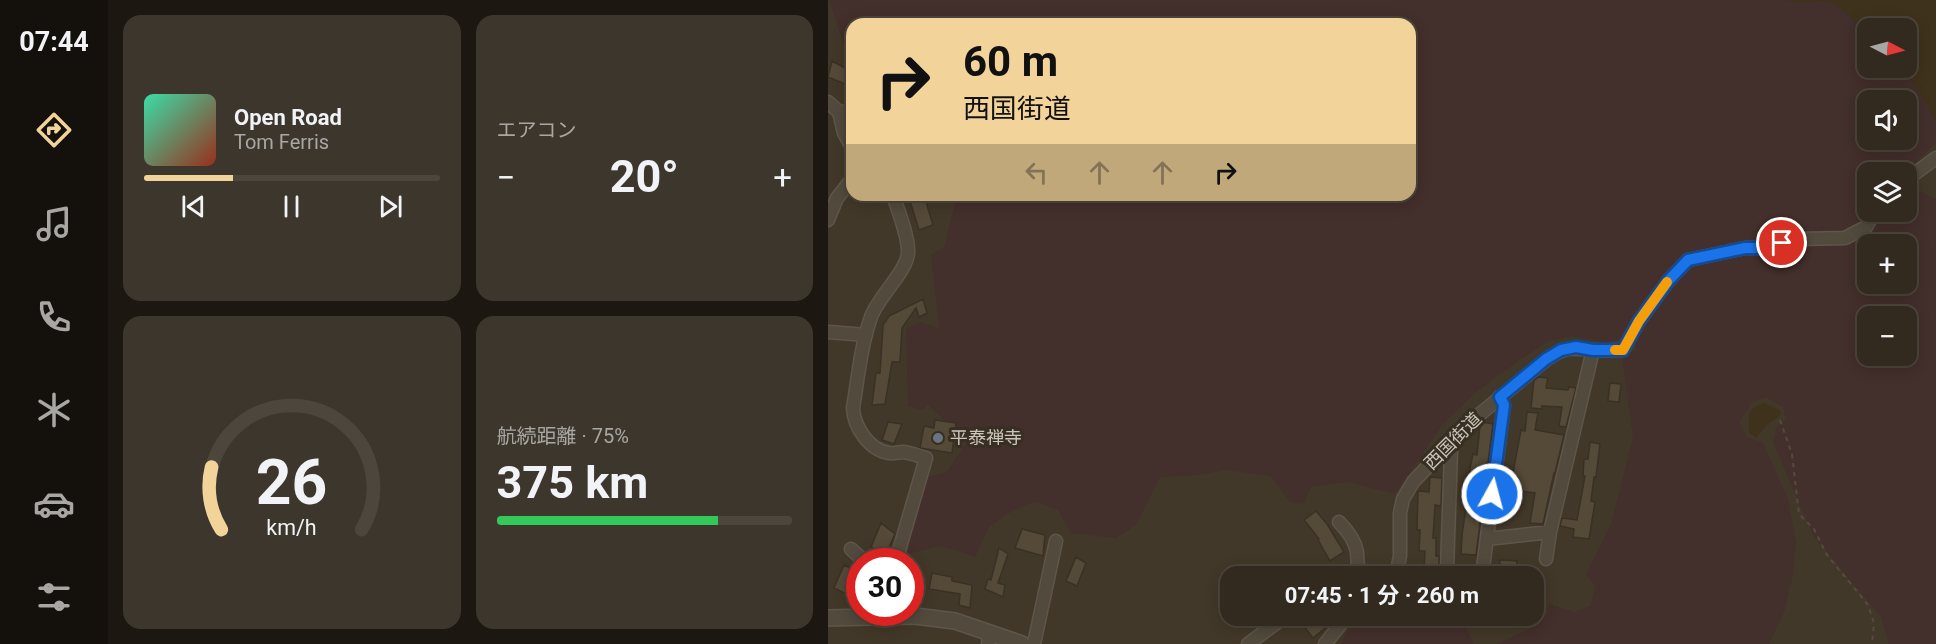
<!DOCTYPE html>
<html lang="ja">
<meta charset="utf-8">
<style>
body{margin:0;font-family:Roboto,"Noto Sans JP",sans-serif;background:#3d362c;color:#f1f3f6;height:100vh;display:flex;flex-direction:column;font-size:22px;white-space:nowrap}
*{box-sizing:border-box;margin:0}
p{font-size:20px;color:#a8a7a4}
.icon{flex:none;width:33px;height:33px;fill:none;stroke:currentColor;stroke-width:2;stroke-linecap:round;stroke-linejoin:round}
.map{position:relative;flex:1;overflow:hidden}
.drawer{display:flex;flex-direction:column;gap:15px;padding:15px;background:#1c1711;width:720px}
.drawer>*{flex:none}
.top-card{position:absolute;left:18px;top:18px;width:570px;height:183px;border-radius:18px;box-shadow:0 3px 15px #0003,0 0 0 2px #4d463d;background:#f2d399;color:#111;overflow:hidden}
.needle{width:39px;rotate:96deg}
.fabs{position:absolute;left:1029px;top:18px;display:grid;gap:12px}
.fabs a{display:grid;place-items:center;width:60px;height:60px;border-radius:12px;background:#322a1f;box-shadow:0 3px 15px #0003,0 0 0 2px #4d463d;font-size:30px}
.speed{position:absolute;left:18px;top:548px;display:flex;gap:12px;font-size:30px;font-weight:700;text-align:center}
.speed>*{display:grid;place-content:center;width:78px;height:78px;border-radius:50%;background:#322a1f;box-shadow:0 3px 15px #0003,0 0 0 2px #4d463d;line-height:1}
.speed .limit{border:9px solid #d22;background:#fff;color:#111}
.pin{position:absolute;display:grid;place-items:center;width:51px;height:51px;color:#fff;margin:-26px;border:3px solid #fff;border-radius:50%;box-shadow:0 2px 6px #0007}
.me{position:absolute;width:66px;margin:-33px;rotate:7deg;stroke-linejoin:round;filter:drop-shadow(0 0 4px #0008)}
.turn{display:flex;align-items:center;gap:21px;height:126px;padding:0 18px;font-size:27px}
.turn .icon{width:78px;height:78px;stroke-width:2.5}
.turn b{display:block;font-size:42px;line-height:51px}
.lanes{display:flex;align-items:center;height:57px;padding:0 18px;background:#0003;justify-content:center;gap:30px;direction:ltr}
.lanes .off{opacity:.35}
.big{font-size:45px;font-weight:700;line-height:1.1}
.drawer .widget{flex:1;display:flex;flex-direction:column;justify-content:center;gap:9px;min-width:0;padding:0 21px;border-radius:18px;background:#3d362c}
.drawer .dial{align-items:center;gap:0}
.dial svg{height:156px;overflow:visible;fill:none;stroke:#4d463d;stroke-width:7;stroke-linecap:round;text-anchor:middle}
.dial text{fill:#f1f3f6;stroke:none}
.song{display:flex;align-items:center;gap:18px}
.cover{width:72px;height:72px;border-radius:9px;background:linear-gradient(135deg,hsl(160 70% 55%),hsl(10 70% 35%))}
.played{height:6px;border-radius:3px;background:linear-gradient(90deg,#f2d399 30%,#4d463d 30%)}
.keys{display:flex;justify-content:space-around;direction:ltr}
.heat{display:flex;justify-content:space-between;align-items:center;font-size:33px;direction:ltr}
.charge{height:9px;border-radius:4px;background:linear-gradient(90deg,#34c759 75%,#4d463d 0)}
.drawer .tiles{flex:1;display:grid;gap:15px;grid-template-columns:repeat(2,1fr)}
.trip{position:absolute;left:392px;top:566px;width:324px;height:60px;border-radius:18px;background:#322a1f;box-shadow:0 3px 15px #0003,0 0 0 2px #4d463d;font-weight:700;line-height:60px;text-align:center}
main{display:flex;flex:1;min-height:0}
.tabs{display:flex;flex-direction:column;width:108px;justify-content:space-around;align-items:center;background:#14110c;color:#a8a7a4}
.tabs .icon{width:42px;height:42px}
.tabs .active{color:#f2d399}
.tabs b{font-size:27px;color:#f1f3f6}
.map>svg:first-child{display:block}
.green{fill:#432f2b;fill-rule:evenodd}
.water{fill:#3f321c}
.building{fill:#554a38;stroke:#393124;stroke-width:1.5}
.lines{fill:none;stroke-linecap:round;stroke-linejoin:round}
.service-casing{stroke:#5e564a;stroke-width:9}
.minor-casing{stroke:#5e564a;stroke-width:15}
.tertiary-casing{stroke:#5e564a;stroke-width:18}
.path{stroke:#5a4744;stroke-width:2;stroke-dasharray:4.5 4.5;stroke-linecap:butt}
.service{stroke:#514a3d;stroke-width:6}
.minor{stroke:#514a3d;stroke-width:12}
.tertiary{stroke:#514a3d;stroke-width:15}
.route-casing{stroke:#114b97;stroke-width:15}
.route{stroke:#1a73e8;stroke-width:10}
.slow{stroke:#f59e0b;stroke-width:10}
.worship-dot{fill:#6b7280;stroke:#372f22;stroke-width:2}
.labels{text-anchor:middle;stroke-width:6;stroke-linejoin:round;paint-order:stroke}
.poi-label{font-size:18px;fill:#cbc5ba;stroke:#372f22;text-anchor:start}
.street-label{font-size:18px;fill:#cbc5ba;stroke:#372f22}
</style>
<main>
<nav class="tabs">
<b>07:44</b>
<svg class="icon active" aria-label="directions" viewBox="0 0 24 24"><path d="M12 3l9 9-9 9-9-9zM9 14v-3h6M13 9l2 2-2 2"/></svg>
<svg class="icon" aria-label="music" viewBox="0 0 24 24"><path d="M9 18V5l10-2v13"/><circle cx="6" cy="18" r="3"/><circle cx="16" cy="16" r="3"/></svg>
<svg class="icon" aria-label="phone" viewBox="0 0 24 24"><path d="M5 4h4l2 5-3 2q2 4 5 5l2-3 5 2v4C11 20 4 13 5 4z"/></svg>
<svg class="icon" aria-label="climate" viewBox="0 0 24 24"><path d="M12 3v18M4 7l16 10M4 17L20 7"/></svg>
<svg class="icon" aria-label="car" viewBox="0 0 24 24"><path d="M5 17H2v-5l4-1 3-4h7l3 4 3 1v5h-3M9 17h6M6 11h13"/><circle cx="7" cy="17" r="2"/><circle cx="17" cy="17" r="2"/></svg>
<svg class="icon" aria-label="filters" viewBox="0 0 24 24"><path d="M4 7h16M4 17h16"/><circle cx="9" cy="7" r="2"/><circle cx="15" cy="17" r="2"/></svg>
</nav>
<section class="drawer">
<div class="tiles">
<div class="widget">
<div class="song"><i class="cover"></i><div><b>Open Road</b><p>Tom Ferris</p></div></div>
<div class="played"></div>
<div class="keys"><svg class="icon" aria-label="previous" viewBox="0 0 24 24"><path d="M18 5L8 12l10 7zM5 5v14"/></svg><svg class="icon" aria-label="pause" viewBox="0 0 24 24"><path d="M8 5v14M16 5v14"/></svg><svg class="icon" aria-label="next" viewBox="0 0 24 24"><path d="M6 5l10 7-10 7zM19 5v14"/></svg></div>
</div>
<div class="widget"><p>エアコン</p>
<div class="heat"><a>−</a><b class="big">20°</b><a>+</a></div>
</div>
<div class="widget dial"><svg viewBox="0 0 100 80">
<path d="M14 69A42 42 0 1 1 86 69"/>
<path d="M14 69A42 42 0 0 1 9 37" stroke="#f2d399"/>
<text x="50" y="56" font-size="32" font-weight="700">26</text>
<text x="50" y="72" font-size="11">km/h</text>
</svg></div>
<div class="widget"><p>航続距離 · 75%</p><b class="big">375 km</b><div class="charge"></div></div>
</div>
</section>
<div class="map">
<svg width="1108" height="644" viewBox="0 0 1108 644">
<rect width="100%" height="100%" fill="#423829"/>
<path class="green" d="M 1,0 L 957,0 C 974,5 986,0 1000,2 C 1013,4 1030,26 1039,36 L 1040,68 L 1071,68 C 1083,79 1102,104 1107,120 C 1108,127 1108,136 1107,144 L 1081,169 L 1084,187 L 1108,199 L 1108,644 L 1061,644 L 1053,617 L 985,535 L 945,442 L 948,428 L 958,419 L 955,407 L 938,397 L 924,402 L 911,422 L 919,437 L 935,443 L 960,499 L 968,542 L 965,574 L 956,612 L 941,644 L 669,644 L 701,629 L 719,615 L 721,604 L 747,612 L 763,605 L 767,585 L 758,574 L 783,524 L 805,438 L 794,356 L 808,350 L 807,336 L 777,342 L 744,336 L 721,341 L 693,359 L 647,393 L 615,424 L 567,494 L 519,482 L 483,487 L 476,504 L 462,502 L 443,476 L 398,470 L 371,475 L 332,477 L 308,525 L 288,538 L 243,533 L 230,510 L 210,502 L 200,504 L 181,513 L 161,527 L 147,557 L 127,550 L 110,546 L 80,554 L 83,531 L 90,513 L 96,478 L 119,472 L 139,441 L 99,404 L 95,410 L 80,406 L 78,329 L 92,322 L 111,328 L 103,255 L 116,247 L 129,195 L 582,195 L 582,24 L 24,24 L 24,57 L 18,51 ZM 1040,100 L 1078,100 L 1078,140 L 1040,140 ZM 1040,172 L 1078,172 L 1078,212 L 1040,212 ZM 1040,244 L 1078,244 L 1078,284 L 1040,284 ZM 1040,316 L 1078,316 L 1078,356 L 1040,356 Z
M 534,615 L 613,615 L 619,619 L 635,623 L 646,644 L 513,644 L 523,624 Z"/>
<path class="water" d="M 957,0 L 1108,0 L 1108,122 C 1099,103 1086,82 1071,68 L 1078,68 L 1078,28 L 1040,28 L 1039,36 C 1030,26 1013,4 1000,2 C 986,0 974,5 957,0 Z
M 936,403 L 952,410 L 953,415 L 939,425 L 928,438 L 921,433 C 921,415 918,409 936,403 Z"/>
<path class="building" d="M 4,61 L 21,70 L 17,84 L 0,77 Z
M 80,195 L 96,195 L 105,225 L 91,230 Z
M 95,299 L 99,313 L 91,317 L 88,308 L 74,328 L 72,362 L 64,362 L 57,404 L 44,405 L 48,373 L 52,373 L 55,325 L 61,316 Z
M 711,377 L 720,378 L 718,388 L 740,390 L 741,387 L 748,388 L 738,427 L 731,426 L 734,407 L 714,406 L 714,409 L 703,408 L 706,380 Z
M 782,383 L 793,384 L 791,402 L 780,401 Z
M 699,412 L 710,413 L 707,430 L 736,435 L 727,473 L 726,473 L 715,524 L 702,523 L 707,493 L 686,490 L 689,478 L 685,477 L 686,467 L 693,430 L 697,431 Z
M 107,420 L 128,423 L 124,453 L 92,448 L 96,426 L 106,428 Z
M 60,422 L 74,424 L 66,444 L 54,440 Z
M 655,422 L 665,424 L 648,555 L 633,554 L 634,535 L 641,487 L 642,468 L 645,454 L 649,455 L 652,425 Z
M 762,442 L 772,444 L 768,477 L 766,477 L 763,501 L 767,502 L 761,539 L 745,537 L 746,529 L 732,526 L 734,518 L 749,520 L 757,476 L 755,476 L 756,459 L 760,459 Z
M 602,477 L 614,478 L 613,506 L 607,505 L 605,538 L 608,538 L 608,556 L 611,556 L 611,570 L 596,569 L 597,551 L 591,551 L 592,530 L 589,530 L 590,491 L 601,492 Z
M 488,511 L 499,524 L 516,552 L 502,561 L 490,540 L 491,539 L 476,520 Z
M 53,523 L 67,534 L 57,556 L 43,547 Z
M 194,529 L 217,535 L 215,556 L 187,548 Z
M 171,548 L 180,554 L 170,583 L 177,585 L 175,597 L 157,589 L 160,579 L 163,580 Z
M 248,557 L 258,563 L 249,586 L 238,581 Z
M 672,560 L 689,561 L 688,576 L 671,576 Z
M 16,565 L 32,573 L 32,601 L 6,588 Z
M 104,573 L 124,577 L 124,581 L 144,585 L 142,608 L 131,605 L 132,594 L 101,589 Z
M 486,615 L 497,628 L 485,638 L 474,624 Z"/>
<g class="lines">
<defs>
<path id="service" d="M 11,112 L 24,104"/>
<path id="minor" d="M 0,102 L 11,112 L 16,133 L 24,147
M 1078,180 L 1108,158
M 65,195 C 70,211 81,237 80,253 C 79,271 50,297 43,317 C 33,345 30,378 25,408 C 26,427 41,450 61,453 C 65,454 71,452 75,452 C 83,453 91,456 98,458 L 68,561
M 0,220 L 9,198 L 24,179
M 0,332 L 38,335
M 511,522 C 520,531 527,540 529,552 C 530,564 528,565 536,576
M 659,539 L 722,532
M 23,549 L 36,561
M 718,559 L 722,532 L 765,350
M 619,569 L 623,451 L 621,444
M 566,576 L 569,571 L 572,556 L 572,513 L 575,499 L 585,482 L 641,423 L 719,359 C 740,346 741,348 765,350 C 775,351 785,350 795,350 L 811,321 L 841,280 L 860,260 L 917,248 L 938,248 L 970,239 L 1017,238 L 1038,227 L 1047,212
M 654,576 L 676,405 L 671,397
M 82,601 L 87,616
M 160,644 L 162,632
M 206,644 L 228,541
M 420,644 L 459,615
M 497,644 L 520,615"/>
<path id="tertiary" d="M 0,618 L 87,616 L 127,621 L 194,644"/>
</defs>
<use href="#service" class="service-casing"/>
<use href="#minor" class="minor-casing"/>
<use href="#tertiary" class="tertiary-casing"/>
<path class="path" d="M 952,420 L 964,454 L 971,514 L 986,529 L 999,555 L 1040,605 L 1046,623 L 1044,644"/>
<use href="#service" class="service"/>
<use href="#minor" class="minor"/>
<use href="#tertiary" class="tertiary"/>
</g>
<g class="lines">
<defs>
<path id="route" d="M 664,494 L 676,405 L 672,397 L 718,359 L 733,350 L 748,347 L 765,350 L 795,350 L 811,321 L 841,280 L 860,260 L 917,248 L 938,248 L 954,243"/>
</defs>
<use href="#route" class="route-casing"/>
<use href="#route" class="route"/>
<path class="slow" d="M 787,350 L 795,350 L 811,321 L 839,282"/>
</g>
<circle class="worship-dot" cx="110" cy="438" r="6"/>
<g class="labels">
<g class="poi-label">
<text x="122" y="444">平泰禅寺</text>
</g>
<g class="street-label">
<text transform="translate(625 441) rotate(-45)" y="6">西国街道</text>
</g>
</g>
</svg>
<div class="fabs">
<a><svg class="needle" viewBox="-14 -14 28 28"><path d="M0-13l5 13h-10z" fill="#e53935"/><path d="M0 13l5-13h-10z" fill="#a8a7a4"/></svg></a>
<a><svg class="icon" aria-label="sound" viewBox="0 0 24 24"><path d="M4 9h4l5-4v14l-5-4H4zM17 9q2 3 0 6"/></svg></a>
<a><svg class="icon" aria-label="layers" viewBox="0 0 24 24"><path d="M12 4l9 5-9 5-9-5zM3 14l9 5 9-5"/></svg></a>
<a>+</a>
<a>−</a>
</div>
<div class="speed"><div class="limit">30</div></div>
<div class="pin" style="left:954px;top:243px;background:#d93025"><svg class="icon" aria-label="arrive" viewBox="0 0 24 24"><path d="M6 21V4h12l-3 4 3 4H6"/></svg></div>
<svg class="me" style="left:664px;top:494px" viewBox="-20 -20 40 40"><circle r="17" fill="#1a73e8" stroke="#fff" stroke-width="3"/><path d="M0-11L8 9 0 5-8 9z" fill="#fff"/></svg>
<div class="trip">07:45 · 1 分 · 260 m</div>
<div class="top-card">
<div class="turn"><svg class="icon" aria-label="right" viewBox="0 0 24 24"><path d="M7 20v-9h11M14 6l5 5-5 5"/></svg><div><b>60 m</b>西国街道</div></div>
<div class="lanes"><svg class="icon off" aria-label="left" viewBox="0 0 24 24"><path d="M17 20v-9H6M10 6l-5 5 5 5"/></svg><svg class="icon off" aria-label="ahead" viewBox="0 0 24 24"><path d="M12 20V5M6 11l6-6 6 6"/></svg><svg class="icon off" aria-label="ahead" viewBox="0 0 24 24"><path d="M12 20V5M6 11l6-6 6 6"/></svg><svg class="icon" aria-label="right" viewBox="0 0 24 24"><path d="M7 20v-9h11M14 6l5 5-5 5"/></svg></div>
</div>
</div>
</main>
